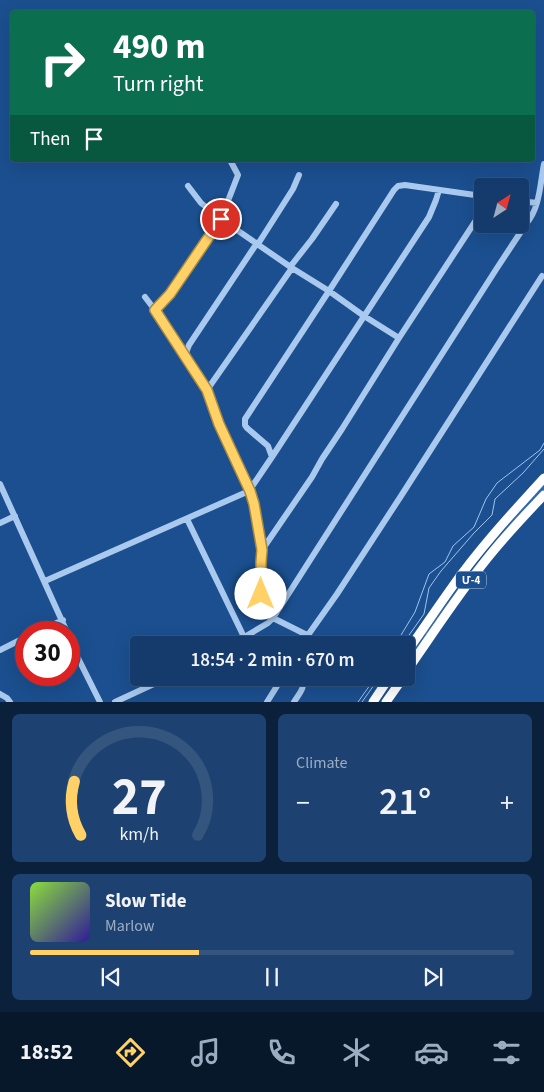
<!DOCTYPE html>
<meta charset="utf-8">
<style>
body{margin:0;font-family:"Source Sans 3","Noto Sans Armenian",sans-serif;background:#1d4271;color:#f1f3f6;height:100vh;display:flex;flex-direction:column;font-size:19px;white-space:nowrap}
*{box-sizing:border-box;margin:0}
p{font-size:16px;color:#9dadc1}
.icon{flex:none;width:28px;height:28px;fill:none;stroke:currentColor;stroke-width:2;stroke-linecap:round;stroke-linejoin:round}
.map{position:relative;height:702px;overflow:hidden}
.drawer{display:flex;flex-direction:column;gap:12px;padding:12px;background:#0b203b;flex:1}
.drawer>*{flex:none}
.banner{position:absolute;left:10px;top:10px;width:525px;height:152px;border-radius:5px;box-shadow:0 5px 20px #0002,0 0 0 1px #33557e;background:#0b6e4f;color:#fff;overflow:hidden}
.needle{width:32px;rotate:36deg}
.fabs{position:absolute;left:474px;top:178px;display:grid;gap:10px}
.fabs a{display:grid;place-items:center;width:55px;height:55px;border-radius:5px;background:#143b6b;box-shadow:0 5px 20px #0002,0 0 0 1px #33557e;font-size:25px}
.speed{position:absolute;left:15px;top:621px;display:flex;gap:10px;font-size:25px;font-weight:700;text-align:center}
.speed>*{display:grid;place-content:center;width:65px;height:65px;border-radius:50%;background:#143b6b;box-shadow:0 5px 20px #0002,0 0 0 1px #33557e;line-height:1}
.speed .limit{border:8px solid #d22;background:#fff;color:#111}
.pin{position:absolute;display:grid;place-items:center;width:42px;height:42px;color:#fff;margin:-21px;border:2px solid #fff;border-radius:50%;box-shadow:0 1px 5px #0007}
.me{position:absolute;width:55px;margin:-28px;rotate:0deg;stroke-linejoin:round;filter:drop-shadow(0 0 4px #0008)}
.turn{display:flex;align-items:center;gap:18px;height:105px;padding:0 20px;font-size:22px}
.turn .icon{width:65px;height:65px;stroke-width:2.5}
.turn b{display:block;font-size:35px;line-height:42px}
.then{display:flex;align-items:center;height:48px;padding:0 20px;background:#0003;gap:10px;font-size:19px}
.big{font-size:38px;font-weight:600;line-height:1.1}
.drawer .tile{flex:1;display:flex;flex-direction:column;justify-content:center;gap:8px;min-width:0;padding:0 18px;border-radius:8px;background:#1d4271}
.drawer .dial{align-items:center;gap:0}
.dial svg{height:130px;overflow:visible;fill:none;stroke:#33557e;stroke-width:7;stroke-linecap:round;text-anchor:middle}
.dial text{fill:#f1f3f6;stroke:none}
.song{display:flex;align-items:center;gap:15px}
.cover{width:60px;height:60px;border-radius:8px;background:linear-gradient(135deg,hsl(90 70% 55%),hsl(250 70% 35%))}
.played{height:5px;border-radius:2px;background:linear-gradient(90deg,#ffd166 35%,#33557e 35%)}
.keys{display:flex;justify-content:space-around;direction:ltr}
.heat{display:flex;justify-content:space-between;align-items:center;font-size:28px;direction:ltr}
.drawer .tiles{flex:1;display:grid;gap:12px;grid-template-columns:1fr 1fr}
.tile:last-child{grid-column:span 2}
.trip{position:absolute;left:130px;top:636px;width:285px;height:50px;border-radius:5px;background:#143b6b;box-shadow:0 5px 20px #0002,0 0 0 1px #33557e;font-weight:600;line-height:50px;text-align:center}
.tab-bar{display:flex;height:80px;justify-content:space-around;align-items:center;background:#08182b;color:#9dadc1}
.tab-bar .icon{width:35px;height:35px}
.tab-bar .current{color:#ffd166}
.tab-bar b{font-size:22px;color:#f1f3f6}
.map>svg:first-child{display:block}
.grass{fill:url(#grass-tufts)}
.lines{fill:none;stroke-linecap:round;stroke-linejoin:round}
.stream{stroke:#9cc4f0;stroke-width:1}
.minor{stroke:#a9c9ee;stroke-width:6}
.highway{stroke:#fff;stroke-width:9}
.route-casing{stroke:#a68842;stroke-width:12}
.route{stroke:#ffd166;stroke-width:9}
.labels{text-anchor:middle;stroke-width:5;stroke-linejoin:round;paint-order:stroke}
.shield{fill:#1b4f8f;stroke:#bbcadd;stroke-width:1}
.shield-label{font-size:11px;font-weight:bold;fill:#fff}
</style>
<div class="map">
<svg width="544" height="702" viewBox="0 0 544 702">
<defs>
<pattern id="grass-tufts" width="24" height="20" patternUnits="userSpaceOnUse" patternTransform="scale(1.25)"><rect width="24" height="20" fill="#2e69ad"/><path d="M3 7l-1-3M5 7V3M7 7l1-3M15 17l-1-3M17 17v-4M19 17l1-3" fill="none" stroke="#4d80b9"/></pattern>
</defs>
<rect width="100%" height="100%" fill="#1b4f8f"/>
<path class="grass" d="M 544,485 L 544,490 L 520,516 L 406,666 L 406,660 C 449,599 493,539 544,485 Z"/>
<g class="lines">
<path class="stream" d="M 395,645 L 415,612 L 429,574 L 445,562 L 453,546 L 474,527 L 486,499 L 497,483 L 540,450 L 544,443
M 402,645 L 424,614 L 429,588 L 441,571 L 474,533 L 492,515 L 495,499 L 523,473 L 544,449
M 358,702 L 375,678
M 362,702 L 379,678"/>
<path class="minor" d="M 188,186 L 201,203 L 221,219 L 292,268 L 329,291 L 364,316 L 399,338
M 520,201 L 537,203
M 258,244 L 293,189 L 299,175
M 290,267 L 312,239 L 336,204
M 145,297 L 155,310 L 207,390 L 219,424 L 249,491 L 254,504 L 262,550 L 261,562 L 261,594 L 265,608 L 273,618 L 307,635
M 155,310 L 170,294 L 221,219 L 238,175 L 230,160
M 186,357 L 186,353 L 189,345 L 257,243
M 207,390 L 292,268
M 272,457 L 429,217 L 436,200 L 439,190
M 0,484 L 67,632
M 187,519 L 244,637
M 0,523 L 15,516
M 262,550 L 312,477 L 322,459 L 342,429 L 399,338 L 482,211
M 45,581 L 249,491 L 272,457 L 268,446 L 247,428 L 245,425 L 245,419 L 329,291 L 394,190 L 398,186 L 405,185 L 482,196
M 37,632 L 63,620
M 69,636 L 77,656 L 100,702
M 231,645 L 268,623 L 273,618 L 497,268 L 526,224 C 540,208 540,184 544,164
M 301,645 L 337,594 L 401,496 L 542,276
M 0,650 L 26,637
M 0,694 L 7,698 L 10,702
M 115,702 L 156,683 L 170,678
M 267,702 L 282,678
M 294,702 C 299,694 306,687 302,678"/>
<path class="highway" d="M 406,653 C 421,632 435,611 450,590 C 478,550 511,514 544,478
M 406,672 C 432,635 457,596 486,560 C 504,537 524,516 544,495
M 373,702 L 389,678
M 386,702 L 403,678"/>
</g>
<g class="lines">
<defs>
<path id="route" d="M 221,219 L 170,294 L 155,310 L 207,390 L 219,424 L 250,491 L 254,504 L 262,550 L 261,562 L 261,594"/>
</defs>
<use href="#route" class="route-casing"/>
<use href="#route" class="route"/>
</g>
<g class="labels">
<rect class="shield" x="456" y="571.5" width="30" height="17" rx="4"/>
<g class="shield-label">
<text x="471" y="584">Մ-4</text>
</g>
</g>
</svg>
<div class="fabs">
<a><svg class="needle" viewBox="-14 -14 28 28"><path d="M0-13l5 13h-10z" fill="#e53935"/><path d="M0 13l5-13h-10z" fill="#9dadc1"/></svg></a>
</div>
<div class="speed"><div class="limit">30</div></div>
<div class="pin" style="left:221px;top:219px;background:#d93025"><svg class="icon" aria-label="arrive" viewBox="0 0 24 24"><path d="M6 21V4h12l-3 4 3 4H6"/></svg></div>
<svg class="me" style="left:261px;top:594px" viewBox="-20 -20 40 40"><circle r="19" fill="#fff"/><path d="M0-13L10 11 0 6-10 11z" fill="#ffd166"/></svg>
<div class="trip">18:54 · 2 min · 670 m</div>
<div class="banner">
<div class="turn"><svg class="icon" aria-label="right" viewBox="0 0 24 24"><path d="M7 20v-9h11M14 6l5 5-5 5"/></svg><div><b>490 m</b>Turn right</div></div>
<div class="then">Then<svg class="icon" aria-label="arrive" viewBox="0 0 24 24"><path d="M6 21V4h12l-3 4 3 4H6"/></svg></div>
</div>
</div>
<section class="drawer">
<div class="tiles">
<div class="tile dial"><svg viewBox="0 0 100 80">
<path d="M14 69A42 42 0 1 1 86 69"/>
<path d="M14 69A42 42 0 0 1 10 36" stroke="#ffd166"/>
<text x="50" y="56" font-size="32" font-weight="700">27</text>
<text x="50" y="72" font-size="11">km/h</text>
</svg></div>
<div class="tile"><p>Climate</p>
<div class="heat"><a>−</a><b class="big">21°</b><a>+</a></div>
</div>
<div class="tile">
<div class="song"><i class="cover"></i><div><b>Slow Tide</b><p>Marlow</p></div></div>
<div class="played"></div>
<div class="keys"><svg class="icon" aria-label="previous" viewBox="0 0 24 24"><path d="M18 5L8 12l10 7zM5 5v14"/></svg><svg class="icon" aria-label="pause" viewBox="0 0 24 24"><path d="M8 5v14M16 5v14"/></svg><svg class="icon" aria-label="next" viewBox="0 0 24 24"><path d="M6 5l10 7-10 7zM19 5v14"/></svg></div>
</div>
</div>
</section>
<nav class="tab-bar">
<b>18:52</b>
<svg class="icon current" aria-label="directions" viewBox="0 0 24 24"><path d="M12 3l9 9-9 9-9-9zM9 14v-3h6M13 9l2 2-2 2"/></svg>
<svg class="icon" aria-label="music" viewBox="0 0 24 24"><path d="M9 18V5l10-2v13"/><circle cx="6" cy="18" r="3"/><circle cx="16" cy="16" r="3"/></svg>
<svg class="icon" aria-label="phone" viewBox="0 0 24 24"><path d="M5 4h4l2 5-3 2q2 4 5 5l2-3 5 2v4C11 20 4 13 5 4z"/></svg>
<svg class="icon" aria-label="climate" viewBox="0 0 24 24"><path d="M12 3v18M4 7l16 10M4 17L20 7"/></svg>
<svg class="icon" aria-label="car" viewBox="0 0 24 24"><path d="M5 17H2v-5l4-1 3-4h7l3 4 3 1v5h-3M9 17h6M6 11h13"/><circle cx="7" cy="17" r="2"/><circle cx="17" cy="17" r="2"/></svg>
<svg class="icon" aria-label="filters" viewBox="0 0 24 24"><path d="M4 7h16M4 17h16"/><circle cx="9" cy="7" r="2"/><circle cx="15" cy="17" r="2"/></svg>
</nav>
